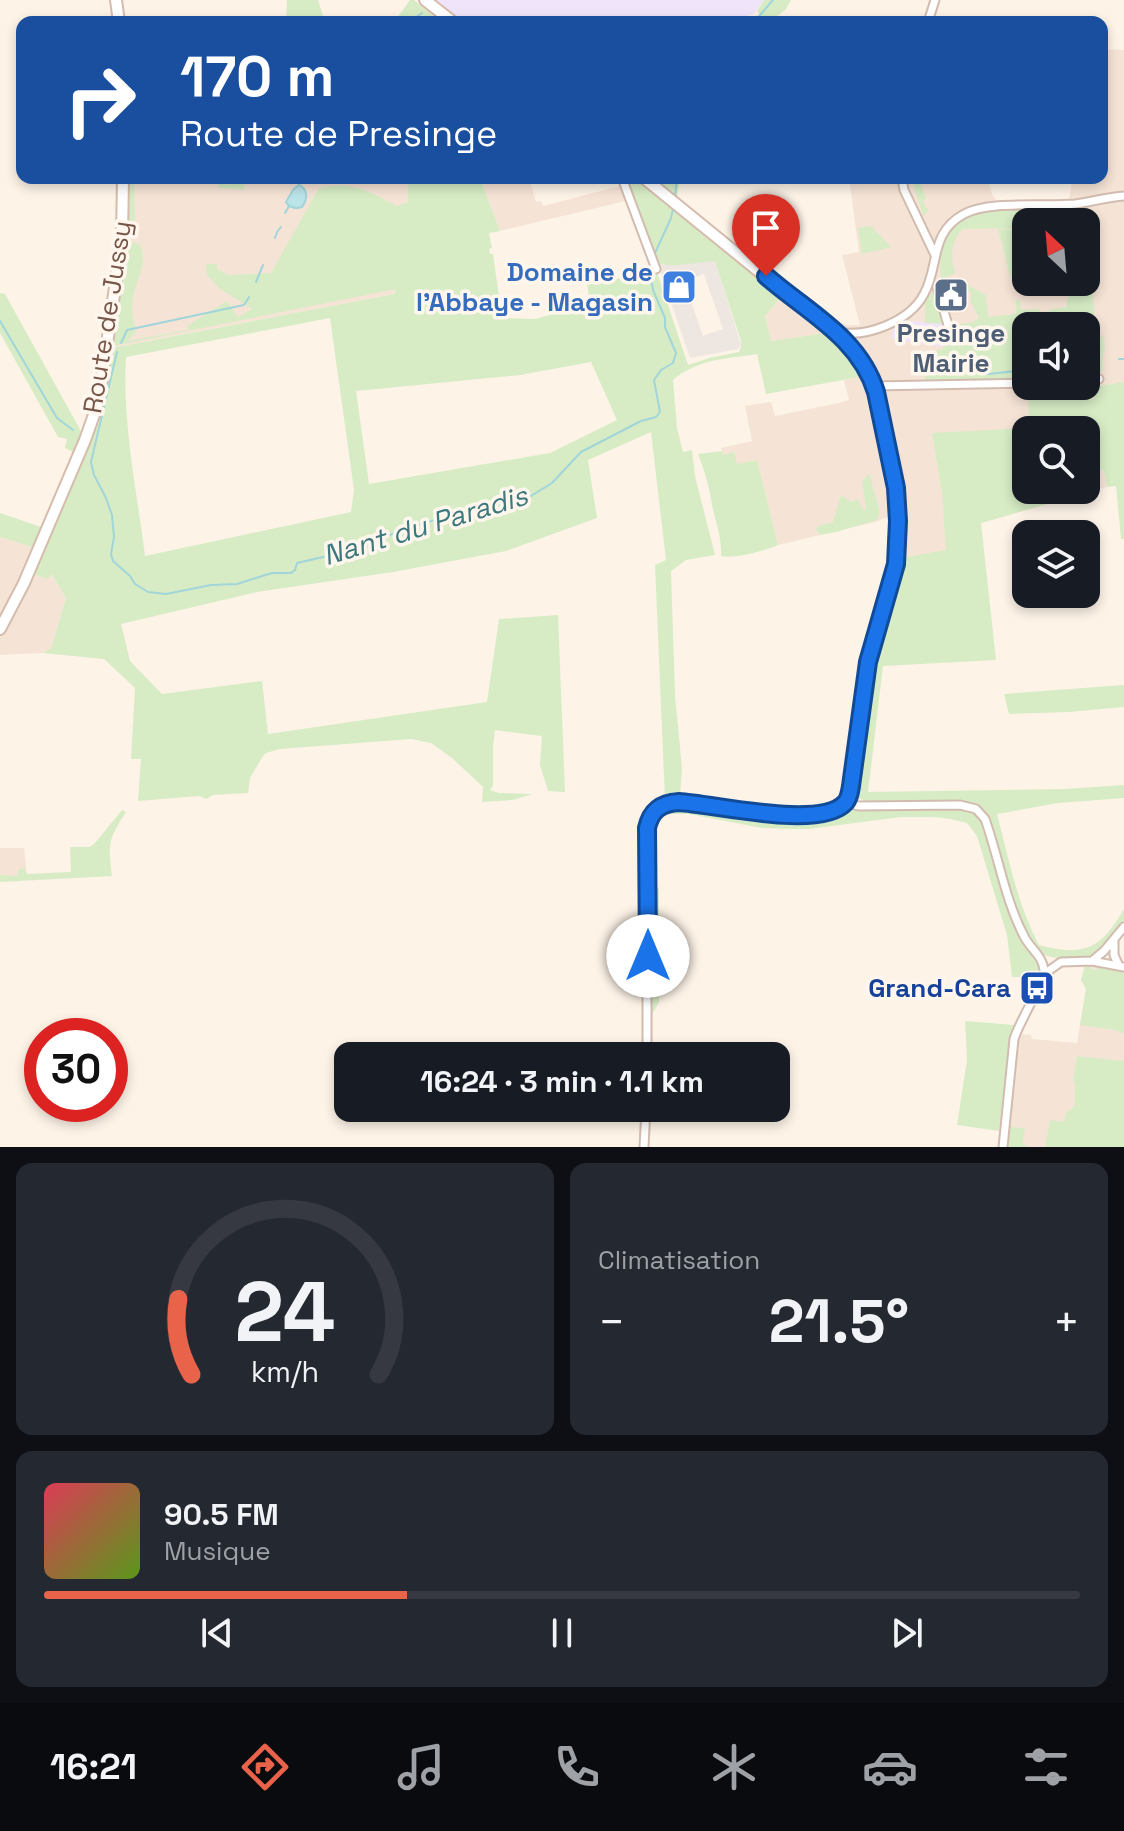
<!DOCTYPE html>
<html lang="fr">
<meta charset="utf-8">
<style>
body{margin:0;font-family:"Space Grotesk",sans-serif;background:#242831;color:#f1f3f6;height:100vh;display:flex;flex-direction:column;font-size:30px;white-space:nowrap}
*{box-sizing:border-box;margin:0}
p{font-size:26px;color:#9ea1a6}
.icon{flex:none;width:44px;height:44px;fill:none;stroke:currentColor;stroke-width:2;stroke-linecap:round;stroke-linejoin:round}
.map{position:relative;height:1147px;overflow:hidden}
.drawer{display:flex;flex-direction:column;gap:16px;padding:16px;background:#0d0f14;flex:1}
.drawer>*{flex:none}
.guide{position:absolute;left:16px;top:16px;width:1092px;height:168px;border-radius:16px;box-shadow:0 4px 12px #0003;background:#1a4fa0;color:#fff;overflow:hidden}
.needle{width:52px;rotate:334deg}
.fabs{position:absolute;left:1012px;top:208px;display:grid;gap:16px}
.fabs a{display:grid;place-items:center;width:88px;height:88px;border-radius:16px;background:#171b24;box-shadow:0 4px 12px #0003;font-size:40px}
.speed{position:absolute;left:24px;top:1018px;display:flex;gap:16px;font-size:40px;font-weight:700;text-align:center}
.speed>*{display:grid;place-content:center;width:104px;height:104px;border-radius:50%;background:#171b24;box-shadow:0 4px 12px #0003;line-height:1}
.speed .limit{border:12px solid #d22;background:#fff;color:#111}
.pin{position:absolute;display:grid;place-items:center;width:68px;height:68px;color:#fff;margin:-82px -34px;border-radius:50% 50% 50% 0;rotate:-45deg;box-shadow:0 0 8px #0007}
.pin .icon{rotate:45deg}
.me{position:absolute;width:88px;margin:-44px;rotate:0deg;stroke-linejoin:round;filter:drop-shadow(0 0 6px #0008)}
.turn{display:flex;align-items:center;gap:28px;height:168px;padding:0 32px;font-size:36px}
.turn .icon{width:104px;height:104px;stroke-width:2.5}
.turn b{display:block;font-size:56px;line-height:68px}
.big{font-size:60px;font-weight:600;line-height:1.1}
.drawer .widget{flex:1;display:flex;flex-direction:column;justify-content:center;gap:12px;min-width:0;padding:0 28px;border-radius:16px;background:#242831}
.drawer .dial{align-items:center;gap:0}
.dial svg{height:208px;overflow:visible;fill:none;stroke:#363941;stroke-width:7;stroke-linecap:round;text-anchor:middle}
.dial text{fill:#f1f3f6;stroke:none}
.song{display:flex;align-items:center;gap:24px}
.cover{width:96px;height:96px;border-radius:12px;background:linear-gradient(135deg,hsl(350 70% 55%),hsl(90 70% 35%))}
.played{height:8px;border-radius:4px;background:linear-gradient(90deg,#e9624a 35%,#363941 35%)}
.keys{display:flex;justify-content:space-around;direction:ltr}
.heat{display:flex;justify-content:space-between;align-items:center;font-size:44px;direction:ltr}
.drawer .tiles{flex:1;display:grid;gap:16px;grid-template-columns:1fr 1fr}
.widget:last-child{grid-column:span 2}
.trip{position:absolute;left:334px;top:1042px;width:456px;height:80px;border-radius:16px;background:#171b24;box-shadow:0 4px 12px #0003;font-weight:600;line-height:80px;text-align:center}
.dock{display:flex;height:128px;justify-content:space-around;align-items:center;background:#090b0e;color:#9ea1a6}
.dock .icon{width:56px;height:56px}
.dock .active{color:#e9624a}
.dock b{font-size:36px;color:#f1f3f6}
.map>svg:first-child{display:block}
.residential{fill:#f5e4d6;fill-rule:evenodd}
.industrial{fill:#eee6e1;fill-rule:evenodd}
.education{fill:#f0e4fa}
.green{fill:#d7ecc5;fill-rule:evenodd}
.water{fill:#bbe4e8;stroke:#a1d5da;stroke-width:2}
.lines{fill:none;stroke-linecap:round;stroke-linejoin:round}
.stream{stroke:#a1d5da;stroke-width:2}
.street-casing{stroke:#d2bcaf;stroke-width:11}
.secondary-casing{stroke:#d5bcac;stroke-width:14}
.street{stroke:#fff;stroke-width:7}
.secondary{stroke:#fff;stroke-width:10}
.route-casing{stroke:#114b97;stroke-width:20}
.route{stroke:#1a73e8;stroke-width:14}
.labels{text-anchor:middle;stroke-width:7;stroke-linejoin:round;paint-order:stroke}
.shop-label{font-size:26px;font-weight:bold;fill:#366cbe;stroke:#fff7ee;text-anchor:end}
.street-label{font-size:26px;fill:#78574a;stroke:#fff7ee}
.service-label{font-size:26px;font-weight:bold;fill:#4e5e75;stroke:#fff7ee}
.transit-label{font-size:26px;font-weight:bold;fill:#164399;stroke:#fff7ee;text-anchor:end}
.water-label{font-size:28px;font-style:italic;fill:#3d787d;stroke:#fff7ee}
</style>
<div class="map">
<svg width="1124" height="1147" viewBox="0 0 1124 1147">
<rect width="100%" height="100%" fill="#fdf3e7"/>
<path class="residential" d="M 1102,49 L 1124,50 L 1124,382 L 1098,386 L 1096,414 L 1107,487 L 1015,513 L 972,505 L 954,550 L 901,558 L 893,557 L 893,515 L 875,522 L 778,545 L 757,460 L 737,464 L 723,455 L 721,448 L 752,441 L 745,406 L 771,402 L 775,416 L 839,403 L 849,400 L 844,380 L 864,376 L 826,333 L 771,341 L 765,316 L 790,287 L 831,320 L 847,325 L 860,325 L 842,255 L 859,252 L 849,178 L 987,178 L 993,196 L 998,202 L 1069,199 L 1073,178 L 1102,178 ZM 1026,222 L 1086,222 L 1086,227 L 1088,227 L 1088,245 L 1086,246 L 1086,282 L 1026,282 L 1026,277 L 998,229 L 1026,230 ZM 1026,326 L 1086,326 L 1086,386 L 1060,430 L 1086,430 L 1086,490 L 1026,490 L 1026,454 L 943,493 L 937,460 L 1026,430 L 1032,430 L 1062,386 L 1026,386 Z
M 126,178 L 409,178 L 408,273 L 393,294 L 112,348 L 125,242 Z
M 480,178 L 529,178 L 536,202 L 541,201 L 543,206 L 628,184 L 634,199 L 500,231 Z
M 0,537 L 42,550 L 50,573 L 66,598 L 51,648 L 43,653 L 0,655 Z
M 0,848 L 24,848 L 27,877 L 0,878 Z
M 1087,958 L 1098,959 L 1122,964 L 1124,967 L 1124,1147 L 998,1147 L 1007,1063 L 1012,1034 L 1031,1035 L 1032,1039 L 1077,1043 L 1086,989 L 1081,980 Z"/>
<path class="industrial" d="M 715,260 L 741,345 L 738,349 L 690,358 L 658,264 L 669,265 ZM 704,274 L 723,329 L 703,336 L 684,281 Z"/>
<path class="education" d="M 436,0 L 764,0 L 754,14 L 749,15 L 745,22 L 464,22 Z
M 902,321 L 945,323 L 946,327 L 952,327 L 953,339 L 958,345 L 940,346 L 892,339 L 893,327 Z"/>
<path class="green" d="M 287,0 L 318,0 L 325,22 L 286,22 Z
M 410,0 L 414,0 L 441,22 L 394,22 Z
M 764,0 L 791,0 L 786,9 L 770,22 L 763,19 L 757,11 Z
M 126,178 L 134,178 L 135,220 L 133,234 L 126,234 Z
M 223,178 L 275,178 L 275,180 L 267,182 L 247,182 L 247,184 L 244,184 L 244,190 L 219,188 L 217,184 L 208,184 L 207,182 L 214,179 L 222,180 Z
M 408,178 L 480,178 L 500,231 L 489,233 L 492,248 L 489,249 L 490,254 L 493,254 L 502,318 L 535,319 L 590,304 L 587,284 L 640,275 L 640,272 L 656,269 L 688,365 L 709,358 L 739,352 L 741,347 L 741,341 L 715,261 C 697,262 672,269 655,262 L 626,179 L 637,178 L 782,296 L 765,316 L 771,341 L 826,333 L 855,362 L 865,376 L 766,394 L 757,354 C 725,359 698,359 673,380 L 677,428 L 683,452 L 692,450 L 695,476 L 715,555 L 686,560 L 671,571 L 675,695 L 682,769 L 680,795 L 671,799 L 665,799 L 655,565 L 666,560 L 651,432 L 588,460 L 597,518 L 506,551 L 393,572 L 257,592 L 121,624 L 130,661 L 162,694 L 262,681 L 268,734 L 487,702 L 499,619 L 558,615 L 565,792 L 548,791 L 540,765 L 542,736 L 495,730 L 493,747 L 493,786 L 490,790 L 499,793 L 533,794 L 512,800 L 482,802 L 483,787 L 452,758 L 431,743 L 411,739 L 280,749 L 266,753 L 263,756 L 250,778 L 248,793 L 213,795 L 206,799 L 199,796 L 138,801 L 141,759 L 131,759 L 135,688 L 104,659 L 43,653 L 51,648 L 66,598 L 51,574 L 48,579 L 32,574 L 105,388 L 112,348 L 394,294 L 396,289 L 113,346 L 125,242 L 131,241 L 140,245 C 148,264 136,279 133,298 C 131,309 133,321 136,332 L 127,341 L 188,330 L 188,325 L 227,301 L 238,317 L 252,309 L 219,288 L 207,275 L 206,264 L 217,264 L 217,269 L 228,275 L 271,273 L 319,188 C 351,180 370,192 397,206 L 408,202 ZM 330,318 L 354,490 L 351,512 L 145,556 C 137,491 122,423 126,357 ZM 591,362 L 617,420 L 550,453 L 369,484 L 356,391 L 520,375 Z
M 651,178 L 655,178 L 660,182 L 664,178 L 680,178 L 677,198 Z
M 906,178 L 919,178 L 926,199 L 923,201 L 926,208 L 929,208 L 926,214 L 923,215 L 912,181 L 906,181 Z
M 1087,207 L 1087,223 L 1069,222 L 1068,219 L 1051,220 L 1051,222 L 1026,222 L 1026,228 L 963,229 C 951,239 950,258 955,273 L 942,280 C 939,269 940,255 944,243 C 960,201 1020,212 1056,210 C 1066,210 1076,208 1087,207 Z
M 871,226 L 891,247 L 862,254 L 858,228 Z
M 998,229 L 1026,230 L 1026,277 L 1010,276 Z
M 1089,272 L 1092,277 L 1096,335 L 1104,337 L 1105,352 L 1103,353 L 1102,371 L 1098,375 L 1086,376 L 1086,326 L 1026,326 L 1026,379 L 924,380 L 935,351 L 943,349 L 944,346 L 958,345 L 953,339 L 952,325 L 973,322 L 979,318 L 971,302 L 971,293 L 955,282 L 942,286 L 943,284 L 958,279 L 986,295 L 988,317 L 1016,314 L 1016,300 L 1020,300 L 1021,310 L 1039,309 L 1040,312 L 1049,311 L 1050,309 L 1067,307 L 1067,301 L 1073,283 L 1086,282 L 1086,275 Z
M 933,292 L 936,292 L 945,324 L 925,323 L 925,301 Z
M 0,293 L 5,294 L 82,433 L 75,453 L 65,448 L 67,439 L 58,437 L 0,333 Z
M 924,327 L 948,328 L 948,341 L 923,340 Z
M 1086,381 L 1092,381 L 1095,386 L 1091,396 L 1092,402 L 1098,386 L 1124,382 L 1124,539 L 1121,539 L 1116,486 L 1107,487 L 1104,471 L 1089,466 L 1086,449 L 1086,430 L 1075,430 L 1074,428 L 1072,430 L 1026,430 L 1026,471 L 1022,475 L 1026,483 L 1026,490 L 1034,490 L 1042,494 L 1059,491 L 1058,501 L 981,523 L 996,660 L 883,666 L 868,792 L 1065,789 L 1124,785 L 1124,798 L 1058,803 L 997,814 C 1008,856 1018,906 1039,945 C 1084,957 1101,949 1124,909 C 1124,913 1124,917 1124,921 C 1122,929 1111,939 1105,946 C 1096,957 1087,958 1073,958 C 1063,958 1051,959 1043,954 C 1010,933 1002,842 983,808 L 964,803 L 870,803 L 858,798 C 848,779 869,676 874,649 L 876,649 L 901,558 L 946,550 L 942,493 L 932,433 L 1029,428 L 1028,386 L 1086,386 Z
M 722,451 L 723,455 L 734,452 L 737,464 L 757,460 L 778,545 C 764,551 734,559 721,556 C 722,537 716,524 712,505 C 709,486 705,472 698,454 Z
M 869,473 L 880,512 L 877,520 L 836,532 L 820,535 L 816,530 L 818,526 L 833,522 L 841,495 L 852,502 L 858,499 L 863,510 L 866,509 L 862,482 Z
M 0,513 L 44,528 L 35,548 L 0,537 Z
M 1124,685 L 1124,707 L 1069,712 L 1009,714 L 1004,694 Z
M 678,804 L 755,816 L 781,817 L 830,814 L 857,809 L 946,808 L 970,811 L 981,820 L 1004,895 L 1023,942 L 1038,966 L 1039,977 L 1012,977 L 1007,935 L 977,836 L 967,823 L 950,819 L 935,817 L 901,817 L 809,829 L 791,829 L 762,828 L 689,814 L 670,814 L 658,819 L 654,826 L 652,841 L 653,885 L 659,888 L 659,1002 L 652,1015 L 650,892 L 651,826 L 659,811 L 666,807 Z
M 122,810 L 126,812 C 108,840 108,843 112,876 L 0,882 L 0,875 L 17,876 L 20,868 L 24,869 L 27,874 L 71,872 L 70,847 L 90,847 L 95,843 Z
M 1085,965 L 1089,965 L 1092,970 L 1096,970 L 1098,965 L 1101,965 L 1124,971 L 1124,1034 L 1116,1030 L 1080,1025 L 1086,989 L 1081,980 Z
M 965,1021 L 1014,1025 L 1007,1063 L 999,1131 L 957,1125 L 967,1060 Z
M 1077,1056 L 1122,1061 L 1124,1059 L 1124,1147 L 1045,1147 L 1050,1120 L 1064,1122 L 1066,1112 L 1071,1110 L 1075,1104 L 1075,1084 L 1073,1080 Z
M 1009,1127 L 1025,1128 L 1023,1144 L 1029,1147 L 1007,1147 Z"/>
<path class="water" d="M 299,185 C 308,189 308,199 302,207 C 297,209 289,208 286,202 L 293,190 Z"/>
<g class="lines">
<path class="stream" d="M 409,22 L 422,13
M 754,22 L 773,0
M 299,185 L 301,178
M 675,196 L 677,178
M 285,213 L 289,206
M 275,238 L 277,232 L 281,227
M 655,258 L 655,253 L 671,218 L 673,209
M 256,282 L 263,265
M 0,321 L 57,418 L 73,430
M 121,343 L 127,330 L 244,305 L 249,297
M 117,352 L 91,462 L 94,475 L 106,498 L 112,515 L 114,537 L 111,554 L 113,561 L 130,576 L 135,584 L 148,592 L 166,594 L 211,585 L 237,584 L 272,573 L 291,573 L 295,570 L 297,563 L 358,549 L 399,531 L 467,510 L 531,496 L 552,483 L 581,452 L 641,421 L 656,417 L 660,412 L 654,380 L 661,370 L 673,363 L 676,353 L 665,327 L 665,318 L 653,290 L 649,265 L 651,263
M 1119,359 L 1124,359
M 1086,364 L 1090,364
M 978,373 L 989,374 L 1026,370"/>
<defs>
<path id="street" d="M 928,22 L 935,0
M 622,178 L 656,269
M 902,178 L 904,190 L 935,255
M 937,287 L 948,325
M 838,332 C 867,338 910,321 924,294 C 940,265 929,233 964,214 C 990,200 1045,207 1075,204 C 1091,202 1107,197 1124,196
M 1086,380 L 1099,379
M 874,386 L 1026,383
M 846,803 L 859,806 L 960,805 L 976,809 L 985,819 C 999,858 1005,901 1025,938 C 1031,949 1043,957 1044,970 C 1045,981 1019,1022 1014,1039 L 1003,1147
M 1114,941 L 1114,955 L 1119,966
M 1092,961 L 1104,951 L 1124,927
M 1044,974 L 1061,962 L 1092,961 L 1124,967
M 647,1056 L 647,828 C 650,814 657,806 671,802 C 684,799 700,804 714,806 C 746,810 775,816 807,814 C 824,813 842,812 850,795 L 868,662 L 896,564 L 898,521 L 896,488 L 874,386 L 862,361 L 836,331
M 644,1147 L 646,1108"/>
<path id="secondary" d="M 116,0 L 119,22
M 425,0 L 453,22
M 644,178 L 778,287 L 836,331
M 0,629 L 24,583 L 85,440 L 96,409 L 101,386 L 122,238 L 123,178"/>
</defs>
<use href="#street" class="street-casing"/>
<use href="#secondary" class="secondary-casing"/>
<use href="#street" class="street"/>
<use href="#secondary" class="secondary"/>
</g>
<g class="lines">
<defs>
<path id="route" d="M 648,956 L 647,828 C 651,810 661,803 679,802 C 714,804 820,830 845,803 C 849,799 850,792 851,786 L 868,662 L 896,564 L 898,521 L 896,488 L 876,392 C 859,337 807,312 766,276"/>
</defs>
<use href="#route" class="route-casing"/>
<use href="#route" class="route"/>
</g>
<defs>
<symbol id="shop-square" viewBox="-11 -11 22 22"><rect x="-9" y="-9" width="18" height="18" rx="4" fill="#3f7fe0" stroke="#fff7ee"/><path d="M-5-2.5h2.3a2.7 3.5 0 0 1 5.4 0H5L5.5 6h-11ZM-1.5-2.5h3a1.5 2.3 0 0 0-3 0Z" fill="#fff"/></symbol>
<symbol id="civic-square" viewBox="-11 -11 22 22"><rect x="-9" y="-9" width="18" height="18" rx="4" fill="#5c6f8a" stroke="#fff7ee"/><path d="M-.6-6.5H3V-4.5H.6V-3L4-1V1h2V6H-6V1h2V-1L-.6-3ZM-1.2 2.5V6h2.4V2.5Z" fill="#fff"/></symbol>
<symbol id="bus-square" viewBox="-11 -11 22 22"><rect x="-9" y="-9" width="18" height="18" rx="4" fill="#1a4fb4" stroke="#fff7ee"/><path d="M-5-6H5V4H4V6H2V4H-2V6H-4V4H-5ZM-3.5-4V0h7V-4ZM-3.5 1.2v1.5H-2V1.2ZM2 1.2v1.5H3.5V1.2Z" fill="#fff"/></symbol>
</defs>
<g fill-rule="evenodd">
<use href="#shop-square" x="659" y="267" width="40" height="40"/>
<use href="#civic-square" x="931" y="275" width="40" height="40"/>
<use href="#bus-square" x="1017" y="968" width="40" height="40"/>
</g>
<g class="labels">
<g class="shop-label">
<text x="653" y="281">Domaine de<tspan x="653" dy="30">l'Abbaye - Magasin</tspan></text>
</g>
<g class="street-label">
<text transform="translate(107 317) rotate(-81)" y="9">Route de Jussy</text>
</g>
<g class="service-label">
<text x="951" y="342">Presinge<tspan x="951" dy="30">Mairie</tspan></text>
</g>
<g class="transit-label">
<text x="1011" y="997">Grand-Cara</text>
</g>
<g class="water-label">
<text transform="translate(425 525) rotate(-17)" y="10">Nant du Paradis</text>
</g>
</g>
</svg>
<div class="fabs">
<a><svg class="needle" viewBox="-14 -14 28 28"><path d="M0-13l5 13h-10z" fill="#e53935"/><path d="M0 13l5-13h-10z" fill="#9ea1a6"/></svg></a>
<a><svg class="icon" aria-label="sound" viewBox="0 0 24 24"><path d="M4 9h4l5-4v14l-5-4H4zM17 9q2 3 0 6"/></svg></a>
<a><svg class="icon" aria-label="search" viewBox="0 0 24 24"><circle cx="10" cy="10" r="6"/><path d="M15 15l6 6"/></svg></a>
<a><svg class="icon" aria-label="layers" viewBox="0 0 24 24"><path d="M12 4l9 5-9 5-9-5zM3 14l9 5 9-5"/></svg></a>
</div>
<div class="speed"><div class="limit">30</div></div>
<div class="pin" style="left:766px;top:276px;background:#d93025"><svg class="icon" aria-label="arrive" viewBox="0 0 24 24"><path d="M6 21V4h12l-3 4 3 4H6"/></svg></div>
<svg class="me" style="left:648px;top:956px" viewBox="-20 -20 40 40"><circle r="19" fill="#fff"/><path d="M0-13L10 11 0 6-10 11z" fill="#1a73e8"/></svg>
<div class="trip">16:24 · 3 min · 1.1 km</div>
<div class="guide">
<div class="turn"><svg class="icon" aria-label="right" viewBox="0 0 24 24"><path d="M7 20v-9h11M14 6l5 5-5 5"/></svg><div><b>170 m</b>Route de Presinge</div></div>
</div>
</div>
<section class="drawer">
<div class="tiles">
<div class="widget dial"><svg viewBox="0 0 100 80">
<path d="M14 69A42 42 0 1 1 86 69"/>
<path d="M14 69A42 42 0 0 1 9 40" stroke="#e9624a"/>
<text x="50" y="56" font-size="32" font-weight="700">24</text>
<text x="50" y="72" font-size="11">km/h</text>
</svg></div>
<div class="widget"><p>Climatisation</p>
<div class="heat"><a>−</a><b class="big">21.5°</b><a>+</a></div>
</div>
<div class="widget">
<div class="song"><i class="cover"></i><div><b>90.5 FM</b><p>Musique</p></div></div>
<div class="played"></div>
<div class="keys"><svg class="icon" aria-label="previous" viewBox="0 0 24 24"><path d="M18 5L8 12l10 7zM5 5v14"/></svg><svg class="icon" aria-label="pause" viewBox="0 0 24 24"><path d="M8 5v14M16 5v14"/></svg><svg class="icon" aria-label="next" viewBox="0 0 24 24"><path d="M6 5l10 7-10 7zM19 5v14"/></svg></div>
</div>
</div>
</section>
<nav class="dock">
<b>16:21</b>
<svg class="icon active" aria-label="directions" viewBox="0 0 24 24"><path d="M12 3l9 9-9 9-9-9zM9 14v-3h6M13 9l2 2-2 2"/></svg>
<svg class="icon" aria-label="music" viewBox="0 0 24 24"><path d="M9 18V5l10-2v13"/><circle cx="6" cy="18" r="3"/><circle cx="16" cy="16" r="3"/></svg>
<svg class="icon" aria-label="phone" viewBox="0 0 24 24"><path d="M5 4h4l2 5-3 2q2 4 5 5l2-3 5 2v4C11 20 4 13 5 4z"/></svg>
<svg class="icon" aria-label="climate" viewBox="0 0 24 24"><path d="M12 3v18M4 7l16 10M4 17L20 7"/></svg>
<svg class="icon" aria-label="car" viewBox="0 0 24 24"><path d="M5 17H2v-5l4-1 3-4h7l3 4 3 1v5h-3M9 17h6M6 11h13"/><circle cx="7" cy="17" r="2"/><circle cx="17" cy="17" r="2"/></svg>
<svg class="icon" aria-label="filters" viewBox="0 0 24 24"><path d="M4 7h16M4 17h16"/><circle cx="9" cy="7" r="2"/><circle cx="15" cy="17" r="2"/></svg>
</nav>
